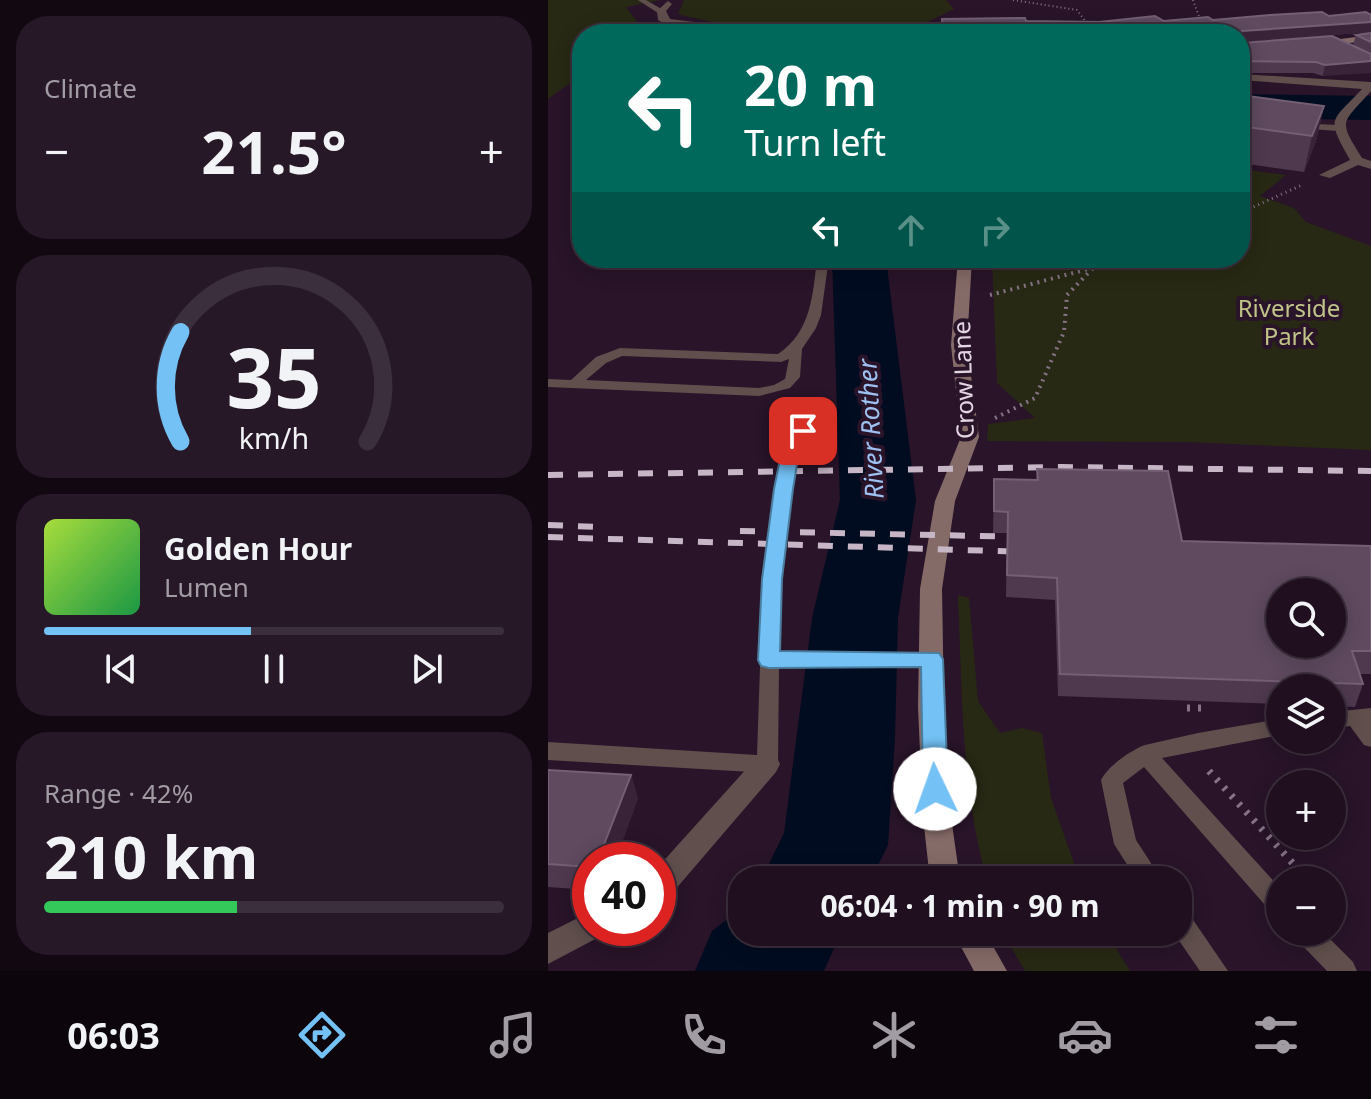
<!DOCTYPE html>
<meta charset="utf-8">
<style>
body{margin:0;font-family:"Noto Sans",sans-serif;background:#271828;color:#f1f3f6;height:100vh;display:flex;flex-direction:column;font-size:30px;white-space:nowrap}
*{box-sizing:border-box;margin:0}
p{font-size:26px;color:#a19ca4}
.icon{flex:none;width:44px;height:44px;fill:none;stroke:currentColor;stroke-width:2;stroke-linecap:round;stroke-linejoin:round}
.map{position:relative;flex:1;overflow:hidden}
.drawer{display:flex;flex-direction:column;gap:16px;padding:16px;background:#110811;width:548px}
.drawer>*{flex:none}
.banner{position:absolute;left:24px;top:24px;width:678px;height:244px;border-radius:32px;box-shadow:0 4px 20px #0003,0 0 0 2px #3c2f3d;background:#00695c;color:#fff;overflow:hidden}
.buttons{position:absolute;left:718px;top:578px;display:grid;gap:16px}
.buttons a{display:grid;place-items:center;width:80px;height:80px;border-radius:50%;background:#1f0f1f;box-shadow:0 4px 20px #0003,0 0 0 2px #3c2f3d;font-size:40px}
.speed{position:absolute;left:24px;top:842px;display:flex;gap:16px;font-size:40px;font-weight:700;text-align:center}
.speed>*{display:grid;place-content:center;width:104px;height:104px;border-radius:50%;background:#1f0f1f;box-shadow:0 4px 20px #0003,0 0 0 2px #3c2f3d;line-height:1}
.speed .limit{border:12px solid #d22;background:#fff;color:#111}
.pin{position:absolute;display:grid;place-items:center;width:68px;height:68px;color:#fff;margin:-34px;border-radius:16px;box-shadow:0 4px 12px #0006}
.me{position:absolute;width:88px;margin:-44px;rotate:357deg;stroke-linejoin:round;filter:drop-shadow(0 0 6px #0008)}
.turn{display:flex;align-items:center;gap:28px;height:168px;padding:0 40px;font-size:36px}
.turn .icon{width:104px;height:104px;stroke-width:2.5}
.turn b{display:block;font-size:56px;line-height:68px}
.lanes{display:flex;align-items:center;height:76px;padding:0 40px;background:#0003;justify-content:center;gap:40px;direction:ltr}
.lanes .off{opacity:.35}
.big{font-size:60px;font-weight:700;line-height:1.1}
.drawer .widget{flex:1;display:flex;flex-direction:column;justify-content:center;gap:12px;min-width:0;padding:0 28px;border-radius:32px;background:#271828}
.drawer .dial{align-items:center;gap:0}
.dial svg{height:208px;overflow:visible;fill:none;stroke:#3c2f3d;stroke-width:7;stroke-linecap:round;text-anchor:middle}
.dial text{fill:#f1f3f6;stroke:none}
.song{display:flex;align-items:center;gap:24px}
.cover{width:96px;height:96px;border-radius:12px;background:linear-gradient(135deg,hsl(80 70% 55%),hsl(140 70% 35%))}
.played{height:8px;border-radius:4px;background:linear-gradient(90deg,#73c1f5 45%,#3c2f3d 45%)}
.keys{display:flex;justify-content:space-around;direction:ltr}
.heat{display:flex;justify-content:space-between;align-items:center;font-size:44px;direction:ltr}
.charge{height:12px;border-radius:6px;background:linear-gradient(90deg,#34c759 42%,#3c2f3d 0)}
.trip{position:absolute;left:180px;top:866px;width:464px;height:80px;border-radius:32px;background:#1f0f1f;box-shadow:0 4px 20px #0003,0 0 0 2px #3c2f3d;font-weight:700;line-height:80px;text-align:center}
.dock{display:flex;height:128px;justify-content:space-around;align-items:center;background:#0c060c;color:#a19ca4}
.dock .icon{width:56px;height:56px}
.dock .active{color:#73c1f5}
.dock b{font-size:36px;color:#f1f3f6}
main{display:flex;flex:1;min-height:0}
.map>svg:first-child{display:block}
.green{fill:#282914}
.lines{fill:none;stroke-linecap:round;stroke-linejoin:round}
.river{fill:#010c21;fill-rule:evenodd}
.path-far3{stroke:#867486;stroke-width:2;stroke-dasharray:1 3;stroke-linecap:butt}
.path-far2{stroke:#867486;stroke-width:3;stroke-dasharray:1 4;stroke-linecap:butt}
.path-far1{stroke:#867486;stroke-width:4;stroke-dasharray:2 5;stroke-linecap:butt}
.path{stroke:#867486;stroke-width:7;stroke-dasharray:3 8;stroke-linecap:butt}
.lane{fill:#604f4d;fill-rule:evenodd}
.street{fill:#604f4d;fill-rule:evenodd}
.secondary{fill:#856b68;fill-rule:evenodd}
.rail{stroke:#c7b7c6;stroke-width:6;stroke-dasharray:15 15;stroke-linecap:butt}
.wall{fill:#4f394f}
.shaded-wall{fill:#392339}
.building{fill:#5f4a5f;stroke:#745f74;stroke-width:2;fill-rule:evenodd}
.route{fill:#73c1f5;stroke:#4b7d9f;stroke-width:2}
.labels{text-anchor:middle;stroke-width:8;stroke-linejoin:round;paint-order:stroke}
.park-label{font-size:24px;fill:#c0c488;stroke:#291429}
.street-label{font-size:24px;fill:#e4d5e3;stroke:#291429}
.water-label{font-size:26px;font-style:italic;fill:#9ec1f2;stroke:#291429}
</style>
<main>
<section class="drawer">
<div class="widget"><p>Climate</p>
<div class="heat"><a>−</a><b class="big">21.5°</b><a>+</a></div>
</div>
<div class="widget dial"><svg viewBox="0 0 100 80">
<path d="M14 69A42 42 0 1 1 86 69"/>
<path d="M14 69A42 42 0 0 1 14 27" stroke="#73c1f5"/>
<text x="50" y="56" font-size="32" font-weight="700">35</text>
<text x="50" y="72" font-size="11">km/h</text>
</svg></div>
<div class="widget">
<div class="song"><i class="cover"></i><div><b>Golden Hour</b><p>Lumen</p></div></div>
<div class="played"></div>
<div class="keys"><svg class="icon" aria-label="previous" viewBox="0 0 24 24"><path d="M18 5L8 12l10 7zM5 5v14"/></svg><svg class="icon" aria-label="pause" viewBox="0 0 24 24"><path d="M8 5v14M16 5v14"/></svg><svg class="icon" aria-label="next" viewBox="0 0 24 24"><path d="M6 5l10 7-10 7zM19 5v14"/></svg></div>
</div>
<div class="widget"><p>Range · 42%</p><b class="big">210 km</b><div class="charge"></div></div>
</section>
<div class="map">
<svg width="823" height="971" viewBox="0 0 823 971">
<rect width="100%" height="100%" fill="#291429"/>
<path class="green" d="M 0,0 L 112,0 L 78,7 L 95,29 L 88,34 L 34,34 L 34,74 L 0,99 Z
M 136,0 L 398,0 L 406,9 L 363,30 L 363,34 C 289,34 202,34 130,14 Z
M 692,169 L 738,175 L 712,196 L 746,208 L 758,222 L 823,246 L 823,450 L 638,442 L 439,441 L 440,424 L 487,418 L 449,383 L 444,258 L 692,258 Z
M 410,595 L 421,598 L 430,701 L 452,733 L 474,728 L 494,733 L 503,798 L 532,880 L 439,880 C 413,788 414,690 410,595 Z
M 454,932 L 558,932 L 582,971 L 477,971 Z"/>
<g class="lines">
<path class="river" d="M 692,94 L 823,96 L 823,120 L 692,118 Z
M 284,258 L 338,258 L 368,500 L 350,618 L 347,738 L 340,845 L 323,880 L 213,880 L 236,833 L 264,618 L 292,500 Z
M 194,899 L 194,932 L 293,932 L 276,971 L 147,971 L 164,931 L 185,915 Z"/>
<path class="path-far3" d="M 465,0 L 529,10 L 547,34
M 645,0 L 653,22"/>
<path class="path-far2" d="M 692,213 L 754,185"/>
<path class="path-far1" d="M 442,295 L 544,268
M 447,418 L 487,398 L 516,332 L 519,295 L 545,268 L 572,258"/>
<path class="path" d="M 639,708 L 655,708
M 661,771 L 760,880
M 784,906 L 793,916"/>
<path class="lane" d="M 90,0 L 98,0 L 117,11 L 110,13 Z
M 746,123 L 790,125 L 795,128 L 790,131 L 749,128 L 746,127 Z
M 269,258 L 281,258 L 273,315 L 268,328 L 254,349 L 252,377 L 242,388 L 211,396 L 0,387 L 0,379 L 23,380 L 48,357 L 72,348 L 230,354 C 263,332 265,295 269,258 ZM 74,356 L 233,362 L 241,359 L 237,379 L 226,385 L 211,388 L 38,380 L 58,363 Z
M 255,427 L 262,431 L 252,445 L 243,489 L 233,579 L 231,653 L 384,652 L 391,654 L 394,659 L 391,664 L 384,666 L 231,667 L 230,764 L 226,770 L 219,773 L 0,760 L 0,742 L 209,755 L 215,579 L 227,489 L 236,445 L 250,428 Z
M 823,708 L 823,747 L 816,745 L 802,726 L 784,728 L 784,712 Z
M 732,719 L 732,735 L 614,758 L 732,888 L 732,916 L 724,913 L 596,767 L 575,783 L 588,840 L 614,880 L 589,880 L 566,844 L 553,780 C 560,766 583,750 597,745 L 650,733 Z
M 630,908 L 639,911 L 680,971 L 652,971 L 625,932 L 630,932 Z
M 746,932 L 775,932 L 805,962 L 809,971 L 779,971 L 749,940 Z"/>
<path class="street" d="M 120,1 L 124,4 L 118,11 L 122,19 L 243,34 L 210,34 L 117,24 L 110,20 L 109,11 Z
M 692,74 L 823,82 L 823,91 C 793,125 790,119 814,158 L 823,161 L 823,169 L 810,165 L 782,178 L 771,175 L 802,160 C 778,117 782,123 814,89 L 692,80 Z
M 219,753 L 228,756 L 232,764 L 228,772 L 120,898 L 110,902 L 110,867 L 210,756 Z
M 42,912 L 42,928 L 56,928 L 53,936 L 0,964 L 0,933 Z"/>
<path class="secondary" d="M 823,35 L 823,41 L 767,46 L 762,43 Z
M 410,258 L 424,258 L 419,345 L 431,437 L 407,501 L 394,589 L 396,707 L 403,817 L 412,880 L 382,880 L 375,817 L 370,707 L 372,589 L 387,501 L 413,437 L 403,345 Z
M 405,932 L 437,932 L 459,971 L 426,971 Z"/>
<path class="rail" d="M 0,475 L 514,467 L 823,471
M 0,525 L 52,527
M 192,531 L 480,537
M 0,537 L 479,552"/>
</g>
<path class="wall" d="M 823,15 L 823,32 L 693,42 L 694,43 L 784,36 L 775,76 L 765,73 L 692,73 L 692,34 L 478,21 L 616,21 Z
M 823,33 L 823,54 L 805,45 L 808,35 Z
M 776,106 L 768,141 L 756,172 L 692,163 L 692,113 Z
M 489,469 L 634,541 L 823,546 L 823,674 L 811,674 L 815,684 L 807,707 L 784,706 L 784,688 L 732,688 L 732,704 L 510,696 L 507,600 L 458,597 L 459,533 L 445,533 L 446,479 L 488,480 Z
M 0,770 L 83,775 L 90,799 L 42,860 L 42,890 L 0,887 Z"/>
<path class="shaded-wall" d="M 823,22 L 823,32 L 692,42 L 694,31 Z
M 823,61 L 823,73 L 775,76 L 777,65 Z
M 776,106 L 768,141 L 756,172 L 764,136 Z
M 83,775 L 90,799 L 68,860 L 50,860 Z"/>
<path class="building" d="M 774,12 L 781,16 L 818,12 L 823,15 L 823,22 L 694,31 L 692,36 L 692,34 L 395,34 L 394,19 L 477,18 L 478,21 L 551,22 L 607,16 L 616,21 L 660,17 L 665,20 L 722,15 Z
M 823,33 L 823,42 L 808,35 Z
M 784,36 L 823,54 L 823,61 L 777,65 L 768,62 L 692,61 L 692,41 L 694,43 Z
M 700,96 L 776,106 L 764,136 L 692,126 L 692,113 Z
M 489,469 L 620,471 L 634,541 L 823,546 L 823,651 L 804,651 L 815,684 L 512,674 L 509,578 L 459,575 L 460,512 L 446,511 L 446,479 L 490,480 ZM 732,592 L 784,592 L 784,644 L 732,644 Z
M 0,770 L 83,775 L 50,860 L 42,860 L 42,867 L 0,864 Z"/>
<path class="route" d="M 255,425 L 264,431 L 252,446 L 245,489 L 234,579 L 232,651 L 391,653 L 395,659 L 400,789 L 396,796 L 387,800 L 378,796 L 375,789 L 373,667 L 221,668 L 213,666 L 210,660 L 214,579 L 226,489 L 235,445 L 249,427 Z"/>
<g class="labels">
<g class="park-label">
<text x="741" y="317">Riverside<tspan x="741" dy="28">Park</tspan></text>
</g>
<g class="street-label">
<text transform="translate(416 380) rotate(-92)" y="8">Crow Lane</text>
</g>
<g class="water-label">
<text transform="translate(323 429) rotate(-93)" y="9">River Rother</text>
</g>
</g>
</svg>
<div class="buttons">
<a><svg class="icon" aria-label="search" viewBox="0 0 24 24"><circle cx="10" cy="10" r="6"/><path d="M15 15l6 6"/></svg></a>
<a><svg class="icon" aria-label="layers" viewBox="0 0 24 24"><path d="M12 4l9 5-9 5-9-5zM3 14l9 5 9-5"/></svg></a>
<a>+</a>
<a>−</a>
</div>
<div class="speed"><div class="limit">40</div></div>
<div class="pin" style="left:255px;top:431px;background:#d93025"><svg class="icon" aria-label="arrive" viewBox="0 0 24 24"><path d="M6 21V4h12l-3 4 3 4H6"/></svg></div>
<svg class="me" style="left:387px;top:789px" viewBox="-20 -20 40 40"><circle r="19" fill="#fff"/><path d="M0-13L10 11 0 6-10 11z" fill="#73c1f5"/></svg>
<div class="trip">06:04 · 1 min · 90 m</div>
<div class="banner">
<div class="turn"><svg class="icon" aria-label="left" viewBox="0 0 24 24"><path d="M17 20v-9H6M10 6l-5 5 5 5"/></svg><div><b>20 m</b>Turn left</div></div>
<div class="lanes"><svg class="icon" aria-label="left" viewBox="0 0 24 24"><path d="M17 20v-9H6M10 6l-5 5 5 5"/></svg><svg class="icon off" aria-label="ahead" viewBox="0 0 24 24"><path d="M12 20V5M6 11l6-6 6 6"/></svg><svg class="icon off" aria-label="right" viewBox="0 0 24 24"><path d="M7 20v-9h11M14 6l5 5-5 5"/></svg></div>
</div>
</div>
</main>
<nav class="dock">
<b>06:03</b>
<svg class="icon active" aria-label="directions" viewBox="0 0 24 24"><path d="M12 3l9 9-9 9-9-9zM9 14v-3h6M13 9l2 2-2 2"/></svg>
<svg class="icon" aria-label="music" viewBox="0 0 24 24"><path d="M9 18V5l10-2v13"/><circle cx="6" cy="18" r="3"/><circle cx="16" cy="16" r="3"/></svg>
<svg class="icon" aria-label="phone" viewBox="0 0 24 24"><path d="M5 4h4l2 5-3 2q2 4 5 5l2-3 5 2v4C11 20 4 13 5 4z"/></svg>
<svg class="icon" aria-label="climate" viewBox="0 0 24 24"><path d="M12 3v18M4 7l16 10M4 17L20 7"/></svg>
<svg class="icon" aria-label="car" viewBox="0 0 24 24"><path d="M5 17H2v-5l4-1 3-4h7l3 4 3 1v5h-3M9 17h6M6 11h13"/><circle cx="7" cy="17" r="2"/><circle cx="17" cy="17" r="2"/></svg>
<svg class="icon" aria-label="filters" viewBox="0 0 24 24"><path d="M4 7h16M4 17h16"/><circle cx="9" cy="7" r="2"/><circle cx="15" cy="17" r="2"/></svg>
</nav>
